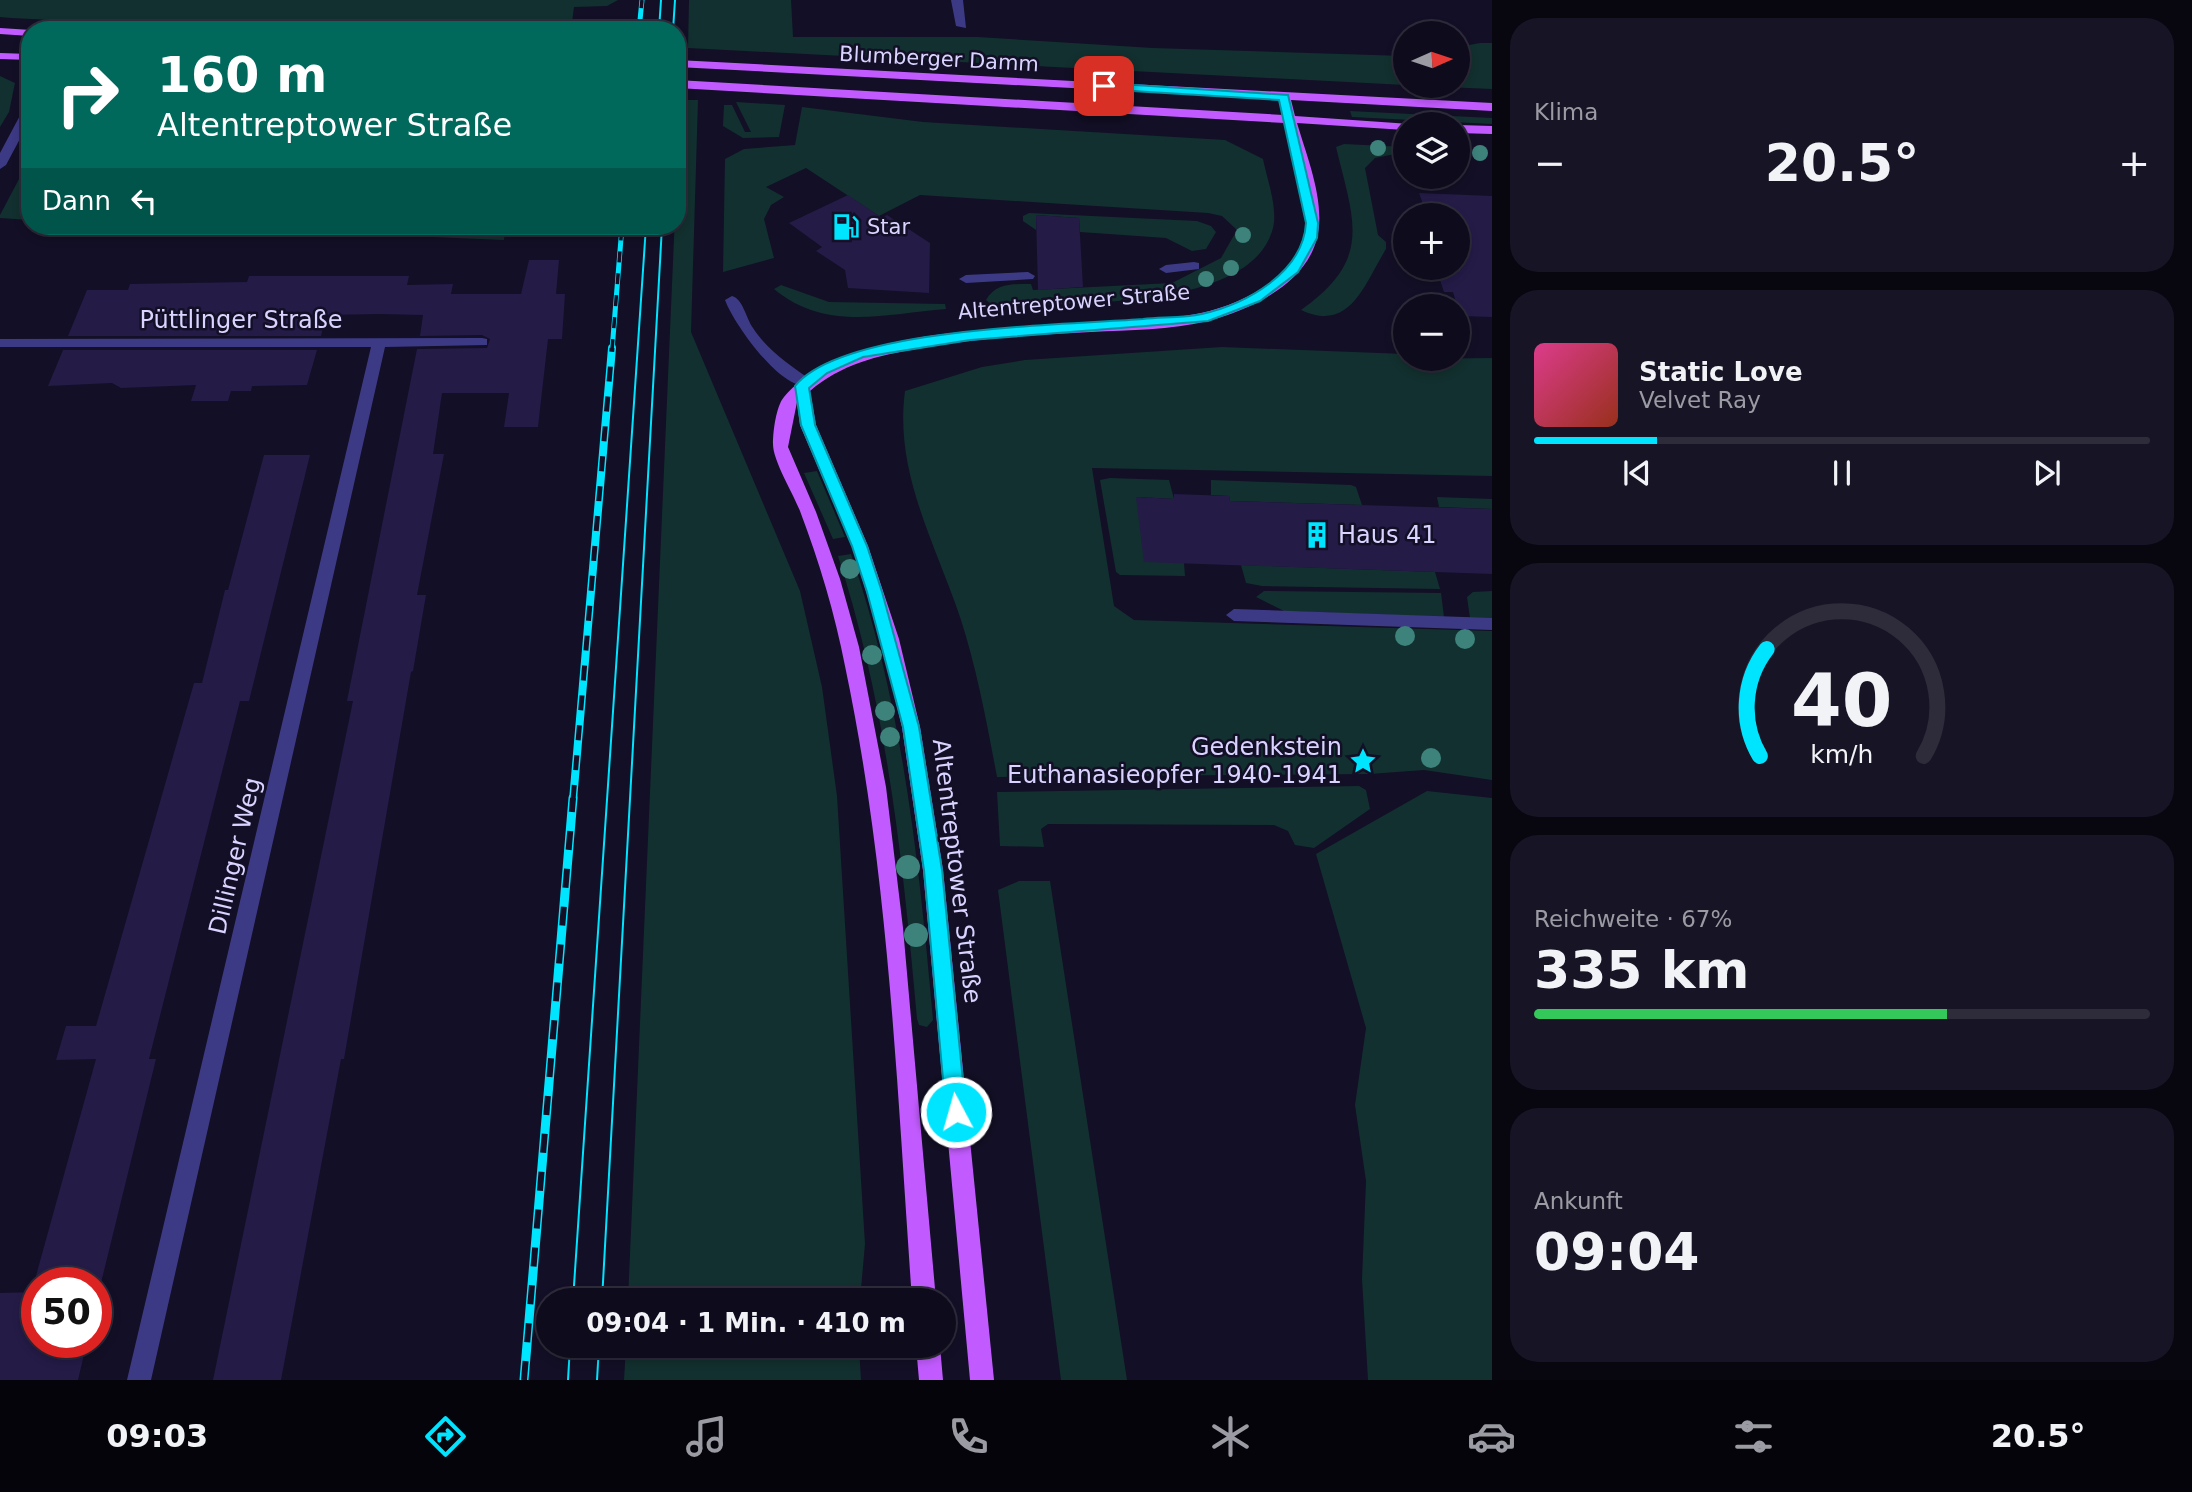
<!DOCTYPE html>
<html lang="de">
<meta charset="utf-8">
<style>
body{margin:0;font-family:"DejaVu Sans",sans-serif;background:#171425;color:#f1f3f6;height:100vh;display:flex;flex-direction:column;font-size:26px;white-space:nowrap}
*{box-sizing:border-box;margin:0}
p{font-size:23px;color:#9b9ba3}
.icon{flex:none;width:38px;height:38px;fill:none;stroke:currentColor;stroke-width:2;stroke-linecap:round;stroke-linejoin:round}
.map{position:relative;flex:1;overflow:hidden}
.panel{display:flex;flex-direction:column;gap:18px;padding:18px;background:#08060f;width:700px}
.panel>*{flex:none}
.top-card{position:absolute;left:21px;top:21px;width:665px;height:214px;border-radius:28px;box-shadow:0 4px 10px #0003,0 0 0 2px #2e2b3b;background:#00695c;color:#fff;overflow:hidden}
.needle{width:46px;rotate:87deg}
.buttons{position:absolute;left:1393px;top:21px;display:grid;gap:14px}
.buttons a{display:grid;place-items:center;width:77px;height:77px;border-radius:50%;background:#0e0b1c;box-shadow:0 4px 10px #0003,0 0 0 2px #2e2b3b;font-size:35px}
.speed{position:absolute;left:21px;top:1267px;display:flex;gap:14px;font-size:35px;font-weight:700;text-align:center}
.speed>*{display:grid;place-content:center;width:91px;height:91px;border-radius:50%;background:#0e0b1c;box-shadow:0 4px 10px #0003,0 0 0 2px #2e2b3b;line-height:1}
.speed .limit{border:10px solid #d22;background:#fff;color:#111}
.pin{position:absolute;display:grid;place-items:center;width:60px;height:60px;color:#fff;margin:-30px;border-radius:14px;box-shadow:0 4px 10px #0006}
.me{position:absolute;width:77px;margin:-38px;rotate:354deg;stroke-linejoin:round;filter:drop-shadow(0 0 5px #0008)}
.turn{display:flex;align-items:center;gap:24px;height:147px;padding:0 21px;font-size:32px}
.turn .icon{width:91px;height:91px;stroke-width:2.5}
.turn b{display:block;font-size:49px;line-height:60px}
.then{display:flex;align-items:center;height:66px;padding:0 21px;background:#0003;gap:14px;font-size:26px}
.big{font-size:52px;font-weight:800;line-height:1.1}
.panel .widget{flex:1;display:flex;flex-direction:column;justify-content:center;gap:10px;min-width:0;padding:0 24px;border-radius:28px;background:#171425}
.panel .dial{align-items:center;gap:0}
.dial svg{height:182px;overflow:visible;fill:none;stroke:#2e2b3b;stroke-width:7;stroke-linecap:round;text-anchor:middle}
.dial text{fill:#f1f3f6;stroke:none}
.song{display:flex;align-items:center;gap:21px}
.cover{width:84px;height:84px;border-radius:10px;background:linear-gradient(135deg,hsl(330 70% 55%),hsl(10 70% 35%))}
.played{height:7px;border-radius:4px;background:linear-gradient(90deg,#00e5ff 20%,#2e2b3b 20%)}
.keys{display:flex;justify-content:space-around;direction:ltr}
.heat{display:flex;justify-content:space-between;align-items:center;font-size:38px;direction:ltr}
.charge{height:10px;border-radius:5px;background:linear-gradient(90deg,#34c759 67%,#2e2b3b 0)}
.trip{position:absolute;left:536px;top:1288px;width:420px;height:70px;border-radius:35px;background:#0e0b1c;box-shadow:0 4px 10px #0003,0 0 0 2px #2e2b3b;font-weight:800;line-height:70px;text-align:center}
.tab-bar{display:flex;height:112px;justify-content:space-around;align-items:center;background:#06040b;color:#9b9ba3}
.tab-bar .icon{width:49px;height:49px}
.tab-bar .on{color:#00e5ff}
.tab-bar b{font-size:32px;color:#f1f3f6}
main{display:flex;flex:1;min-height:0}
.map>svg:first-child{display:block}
.green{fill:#12302f}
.building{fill:#241b47}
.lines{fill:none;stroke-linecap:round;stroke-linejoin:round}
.minor{fill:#3d3a85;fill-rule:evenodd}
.major{fill:#c25bff;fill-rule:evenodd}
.tram{stroke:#00e5ff;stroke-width:2}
.rail-far2-casing{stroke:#00e5ff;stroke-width:5}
.rail-far1-casing{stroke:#00e5ff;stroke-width:8}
.rail-casing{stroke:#00e5ff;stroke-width:9}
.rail-far2{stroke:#130f26;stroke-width:3.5;stroke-dasharray:11;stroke-linecap:butt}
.rail-far1{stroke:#130f26;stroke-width:5;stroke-dasharray:15;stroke-linecap:butt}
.rail{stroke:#130f26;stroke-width:6;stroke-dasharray:19;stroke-linecap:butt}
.tree{fill:#3d827b}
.route{fill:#00e5ff;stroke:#0095a6;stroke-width:2}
.labels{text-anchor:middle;stroke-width:5;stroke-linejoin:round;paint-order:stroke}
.far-street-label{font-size:21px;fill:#d9d4ff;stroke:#130f26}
.far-poi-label{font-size:21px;fill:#d9d4ff;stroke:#130f26;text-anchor:start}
.street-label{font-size:24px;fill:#d9d4ff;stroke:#130f26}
.poi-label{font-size:24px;fill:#d9d4ff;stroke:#130f26;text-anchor:start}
</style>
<main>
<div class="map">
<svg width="1492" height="1380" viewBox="0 0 1492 1380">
<rect width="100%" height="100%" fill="#130f26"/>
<path class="green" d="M 0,0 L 618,0 L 607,6 L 574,7 L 571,30 L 257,30 L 11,18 L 0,17 Z
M 689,0 L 791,0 L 793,37 L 978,37 L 1153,48 L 1405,56 L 1405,85 L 688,48 Z
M 1480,43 L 1492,43 L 1492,89 L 1421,86 L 1458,86 L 1458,47 Z
M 0,76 L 15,83 L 9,112 L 0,127 Z
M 680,100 L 698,100 L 691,332 L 800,591 L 822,687 L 837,796 L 865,1244 L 860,1300 L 628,1300 Z
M 736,102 L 785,105 L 779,137 L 743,138 L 723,126 L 724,105 L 732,105 L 745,132 L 751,132 Z
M 802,107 L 923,122 L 1225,140 L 1263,159 C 1267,179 1278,208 1273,228 C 1252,313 1062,302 993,306 L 986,300 C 996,283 1013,284 1031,284 L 1033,290 L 1172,283 L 1221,258 L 1237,230 L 1222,216 L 1208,213 L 920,195 L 879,216 L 806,168 L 766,187 L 784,197 L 771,205 L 764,219 L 774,258 L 723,272 L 725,159 L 744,149 L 795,145 Z
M 1350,111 L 1492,118 L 1492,124 L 1352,117 Z
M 1344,144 L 1405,147 L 1405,152 L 1375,158 L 1365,168 L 1378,235 L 1386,242 L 1386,249 C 1364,285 1350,333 1301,310 C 1373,259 1354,222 1336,147 Z
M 28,162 L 30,220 L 0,218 L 0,215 Z
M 1029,213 L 1197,221 L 1211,226 L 1216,232 L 1206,249 L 1192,251 L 1166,238 L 1080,232 L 1079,218 L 1036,215 L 1036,230 L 1023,221 L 1023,216 Z
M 170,226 L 506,226 L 504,240 Z
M 781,285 L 829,302 L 945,304 L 946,309 C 884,314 826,332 774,289 Z
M 1222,347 L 1405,354 L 1405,359 L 1492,358 L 1492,476 L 1092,468 L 1114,606 L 1134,620 L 1492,631 L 1492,780 L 1424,770 L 1370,774 L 997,777 C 987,724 977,669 960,617 C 935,543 894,471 905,391 L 982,367 L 1025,360 Z
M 817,471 L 845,537 L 833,539 L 804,473 Z
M 1110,478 L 1169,480 L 1174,499 L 1137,497 L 1184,563 L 1185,576 L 1120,575 L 1116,572 L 1100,480 Z
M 1211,480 L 1351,485 L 1356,487 L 1362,505 L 1230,501 L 1229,496 L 1211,495 Z
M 1437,497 L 1492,499 L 1492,509 L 1439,507 Z
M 851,554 C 903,706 919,862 933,1020 L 927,1027 L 919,1025 L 917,1019 C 903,862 887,707 838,556 Z
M 1241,565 L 1435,572 L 1440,589 L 1262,586 L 1246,583 Z
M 1264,591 L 1441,593 L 1444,617 L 1284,611 L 1256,597 Z
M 1492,591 L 1492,618 L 1470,618 L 1467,597 L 1473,592 Z
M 1359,786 L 1366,790 L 1370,809 L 1314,848 L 1295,845 L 1288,831 L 1274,825 L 1048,824 L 1041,829 L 1044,847 L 1000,846 L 997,792 Z
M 1427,791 L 1492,798 L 1492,1380 L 1368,1380 L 1362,1279 L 1366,1181 L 1355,1105 L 1366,1028 L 1316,854 Z
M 1019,881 L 1050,881 L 1127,1380 L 1061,1380 L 998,890 Z
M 626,1346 L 859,1346 L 861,1380 L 624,1380 Z"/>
<path class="building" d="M 1419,193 L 1492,196 L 1492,317 L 1460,316 L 1453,292 L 1444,292 L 1436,268 L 1458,268 L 1458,215 L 1419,215 L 1416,207 L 1424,207 Z
M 848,195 L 882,218 L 887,215 L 930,243 L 929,293 L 848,288 L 845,270 L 816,251 L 822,247 L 789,223 Z
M 1036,215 L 1079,218 L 1083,287 L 1038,290 Z
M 529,260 L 559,260 L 556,294 L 565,294 L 562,339 L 548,339 L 538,427 L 504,427 L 509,393 L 442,393 L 433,454 L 444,454 L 417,595 L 426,595 L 413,671 L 411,672 L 344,1059 L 341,1059 L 281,1380 L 213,1380 L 353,701 L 347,701 L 417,349 L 487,348 L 490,339 L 482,335 L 420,336 L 423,315 L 380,314 L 326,315 L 321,336 L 68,336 L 87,290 L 128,290 L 130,284 L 247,282 L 249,276 L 409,276 L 407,285 L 453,284 L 451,294 L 521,294 Z
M 63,350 L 317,350 L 307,385 L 252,386 L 251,391 L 231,391 L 228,401 L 191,401 L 196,385 L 121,388 L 112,383 L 48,386 Z
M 264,455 L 310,455 L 249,701 L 240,701 L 149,1059 L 156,1059 L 101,1283 L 34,1283 L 96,1059 L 56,1060 L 66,1026 L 96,1026 L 194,683 L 202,683 L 225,590 L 228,590 Z
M 1174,494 L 1229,496 L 1230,501 L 1492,509 L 1492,574 L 1144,562 L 1136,497 L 1174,499 Z
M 37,1292 L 37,1342 L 87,1342 L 78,1380 L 0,1380 L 0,1293 Z"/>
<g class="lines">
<path class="minor" d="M 951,0 L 963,0 L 966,28 L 956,26 Z
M 30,104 L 30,120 L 6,165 L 0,169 L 0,153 L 24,108 Z
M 1194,262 L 1199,263 L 1199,269 L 1166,273 L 1159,269 L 1166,265 Z
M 1028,272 L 1035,276 L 1033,279 L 966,283 L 959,279 L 966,275 Z
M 732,296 C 743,299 746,318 753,328 C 767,350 790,365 811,380 L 811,386 C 782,393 734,324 725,300 Z
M 482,338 L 487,339 L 487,345 L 385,347 L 151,1380 L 127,1380 L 371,347 L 0,347 L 0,339 Z
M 1234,609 L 1492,618 L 1492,630 L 1234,621 L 1226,615 Z"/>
<path class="major" d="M 0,28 L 31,30 L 30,36 L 0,34 Z
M 0,53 L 30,54 L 30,60 L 0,59 Z
M 677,60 L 1492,103 L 1492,111 L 1291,100 L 1295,116 L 1410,124 L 1405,124 L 1405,130 L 1297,123 C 1307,157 1326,203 1317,238 C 1306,284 1250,310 1208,321 C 1170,330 1130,330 1091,332 C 1033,335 975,338 917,349 C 878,355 840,365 810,391 L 816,425 L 868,546 L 899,639 L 920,727 L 943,870 L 994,1380 L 970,1380 L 923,870 L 902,727 L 881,639 L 852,546 L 800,425 L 797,402 L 788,447 L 816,512 L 840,579 L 859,647 L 886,787 L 903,928 L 936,1300 L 912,1300 C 897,1089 889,874 845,666 C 835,614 819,561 800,511 C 793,493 773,461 773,444 C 773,432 776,406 784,397 C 860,308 1090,336 1201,313 C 1239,305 1291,280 1303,241 C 1314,205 1294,158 1285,123 L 677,88 L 677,80 L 1283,115 L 1279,99 L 677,67 Z
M 1458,125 L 1492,126 L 1492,134 L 1458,133 Z
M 916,1346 L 940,1346 L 943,1380 L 919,1380 Z"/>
<path class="tram" d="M 659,30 L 661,0
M 673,30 L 675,0
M 573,1300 L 646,226
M 602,1300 L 662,226
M 568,1380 L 570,1346
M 597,1380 L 599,1346"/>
<defs>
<path id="rail-far2" d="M 639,30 L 642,0
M 612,350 L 622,226"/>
<path id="rail-far1" d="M 573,800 L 612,348"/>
<path id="rail" d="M 524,1380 L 573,798"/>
</defs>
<use href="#rail-far2" class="rail-far2-casing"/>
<use href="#rail-far1" class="rail-far1-casing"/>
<use href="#rail" class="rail-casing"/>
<use href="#rail-far2" class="rail-far2"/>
<use href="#rail-far1" class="rail-far1"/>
<use href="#rail" class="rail"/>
</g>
<g class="tree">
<circle cx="1378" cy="148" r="8"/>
<circle cx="1480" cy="153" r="8"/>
<circle cx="1243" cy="235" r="8"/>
<circle cx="1231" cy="268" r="8"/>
<circle cx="1206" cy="279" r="8"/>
<circle cx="850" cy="569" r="10"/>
<circle cx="1405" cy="636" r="10"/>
<circle cx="1465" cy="639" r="10"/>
<circle cx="872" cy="655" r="10"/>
<circle cx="885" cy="711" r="10"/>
<circle cx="890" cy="737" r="10"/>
<circle cx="1431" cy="758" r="10"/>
<circle cx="908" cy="867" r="12"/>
<circle cx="916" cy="935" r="12"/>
</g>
<path class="route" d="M 1104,83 L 1288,95 L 1318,223 L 1317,238 L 1298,272 L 1260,301 L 1208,321 L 970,340 L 863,357 L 827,373 L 809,388 L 815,425 L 867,546 L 882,592 L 919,727 L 942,870 L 966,1112 L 963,1118 L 956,1121 L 949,1118 L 946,1112 L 924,870 L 903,727 L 867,592 L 852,546 L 801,425 L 795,386 C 843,327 1066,325 1143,319 C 1162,317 1183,318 1202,314 C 1246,304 1303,273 1306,223 L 1279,100 L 1100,89 L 1099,86 Z"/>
<defs>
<symbol id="fuel-bare" viewBox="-9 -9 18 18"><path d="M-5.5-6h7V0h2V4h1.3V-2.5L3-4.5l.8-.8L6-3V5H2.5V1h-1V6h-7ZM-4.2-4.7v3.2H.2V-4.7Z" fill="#00e5ff" stroke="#130f26" stroke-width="2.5" paint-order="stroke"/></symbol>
<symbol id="building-bare" viewBox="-9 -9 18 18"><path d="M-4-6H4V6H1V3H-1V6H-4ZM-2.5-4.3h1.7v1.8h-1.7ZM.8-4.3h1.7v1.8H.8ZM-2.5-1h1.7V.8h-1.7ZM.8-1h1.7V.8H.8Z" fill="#00e5ff" stroke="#130f26" stroke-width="2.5" paint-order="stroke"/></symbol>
<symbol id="sight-bare" viewBox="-9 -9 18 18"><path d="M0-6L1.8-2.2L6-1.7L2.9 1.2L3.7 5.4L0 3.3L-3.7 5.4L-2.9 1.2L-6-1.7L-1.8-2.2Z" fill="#00e5ff" stroke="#130f26" stroke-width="2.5" paint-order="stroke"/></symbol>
</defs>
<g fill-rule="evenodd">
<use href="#fuel-bare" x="827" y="208" width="38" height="38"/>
<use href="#building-bare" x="1298" y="516" width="38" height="38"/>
<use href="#sight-bare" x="1344" y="742" width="38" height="38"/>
</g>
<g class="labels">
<g class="far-street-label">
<text transform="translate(939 59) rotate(3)" y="7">Blumberger Damm</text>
<text transform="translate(1074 302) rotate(-5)" y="7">Altentreptower Straße</text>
</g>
<g class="far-poi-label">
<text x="867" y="234">Star</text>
</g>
<g class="street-label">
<text x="241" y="328">Püttlinger Straße</text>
<text transform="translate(235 856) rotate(-77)" y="8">Dillinger Weg</text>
<text transform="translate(957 871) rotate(83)" y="8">Altentreptower Straße</text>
</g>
<g class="poi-label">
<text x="1338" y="543">Haus 41</text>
<text x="1342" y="755" text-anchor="end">Gedenkstein<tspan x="1342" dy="28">Euthanasieopfer 1940-1941</tspan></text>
</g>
</g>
</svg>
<div class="buttons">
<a><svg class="needle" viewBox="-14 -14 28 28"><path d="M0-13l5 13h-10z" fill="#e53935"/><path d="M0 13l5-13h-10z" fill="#9b9ba3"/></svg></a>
<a><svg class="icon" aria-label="layers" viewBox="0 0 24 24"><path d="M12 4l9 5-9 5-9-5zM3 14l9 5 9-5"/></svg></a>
<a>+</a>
<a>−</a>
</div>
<div class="speed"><div class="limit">50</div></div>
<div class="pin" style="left:1104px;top:86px;background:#d93025"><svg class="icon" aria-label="arrive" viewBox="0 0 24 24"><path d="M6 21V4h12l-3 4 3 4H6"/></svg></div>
<svg class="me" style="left:956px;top:1112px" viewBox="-20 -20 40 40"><circle r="17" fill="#00e5ff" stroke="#fff" stroke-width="3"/><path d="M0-11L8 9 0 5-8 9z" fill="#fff"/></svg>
<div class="trip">09:04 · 1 Min. · 410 m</div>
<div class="top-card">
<div class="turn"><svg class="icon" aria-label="right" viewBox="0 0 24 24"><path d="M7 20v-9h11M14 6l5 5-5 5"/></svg><div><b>160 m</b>Altentreptower Straße</div></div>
<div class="then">Dann<svg class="icon" aria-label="left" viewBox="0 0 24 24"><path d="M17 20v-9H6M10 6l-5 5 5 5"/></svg></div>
</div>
</div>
<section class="panel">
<div class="widget"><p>Klima</p>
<div class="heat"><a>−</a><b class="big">20.5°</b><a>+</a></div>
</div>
<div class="widget">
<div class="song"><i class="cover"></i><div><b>Static Love</b><p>Velvet Ray</p></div></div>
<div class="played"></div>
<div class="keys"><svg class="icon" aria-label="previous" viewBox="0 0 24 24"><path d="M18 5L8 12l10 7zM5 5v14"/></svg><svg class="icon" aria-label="pause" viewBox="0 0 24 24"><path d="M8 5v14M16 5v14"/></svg><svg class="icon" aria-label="next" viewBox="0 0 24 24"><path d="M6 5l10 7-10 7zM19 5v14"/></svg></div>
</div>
<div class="widget dial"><svg viewBox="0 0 100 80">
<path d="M14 69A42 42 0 1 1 86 69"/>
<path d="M14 69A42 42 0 0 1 17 22" stroke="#00e5ff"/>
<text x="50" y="56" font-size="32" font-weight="700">40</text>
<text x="50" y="72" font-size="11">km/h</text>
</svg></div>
<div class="widget"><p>Reichweite · 67%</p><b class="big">335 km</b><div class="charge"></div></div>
<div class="widget"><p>Ankunft</p><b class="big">09:04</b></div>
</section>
</main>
<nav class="tab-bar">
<b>09:03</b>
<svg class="icon on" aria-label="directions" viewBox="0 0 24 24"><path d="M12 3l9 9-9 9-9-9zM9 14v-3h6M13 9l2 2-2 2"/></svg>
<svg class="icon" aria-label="music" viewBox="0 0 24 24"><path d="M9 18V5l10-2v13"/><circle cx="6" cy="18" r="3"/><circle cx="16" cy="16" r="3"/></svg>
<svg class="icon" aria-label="phone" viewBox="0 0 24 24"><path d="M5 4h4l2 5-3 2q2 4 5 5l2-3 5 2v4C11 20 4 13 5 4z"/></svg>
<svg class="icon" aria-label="climate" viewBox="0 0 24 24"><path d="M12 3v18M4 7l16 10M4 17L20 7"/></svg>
<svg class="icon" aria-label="car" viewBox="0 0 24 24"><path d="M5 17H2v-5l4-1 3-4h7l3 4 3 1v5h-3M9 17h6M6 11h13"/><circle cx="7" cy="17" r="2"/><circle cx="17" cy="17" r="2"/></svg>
<svg class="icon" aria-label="filters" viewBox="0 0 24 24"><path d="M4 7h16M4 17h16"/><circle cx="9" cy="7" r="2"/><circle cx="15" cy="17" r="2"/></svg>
<b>20.5°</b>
</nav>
